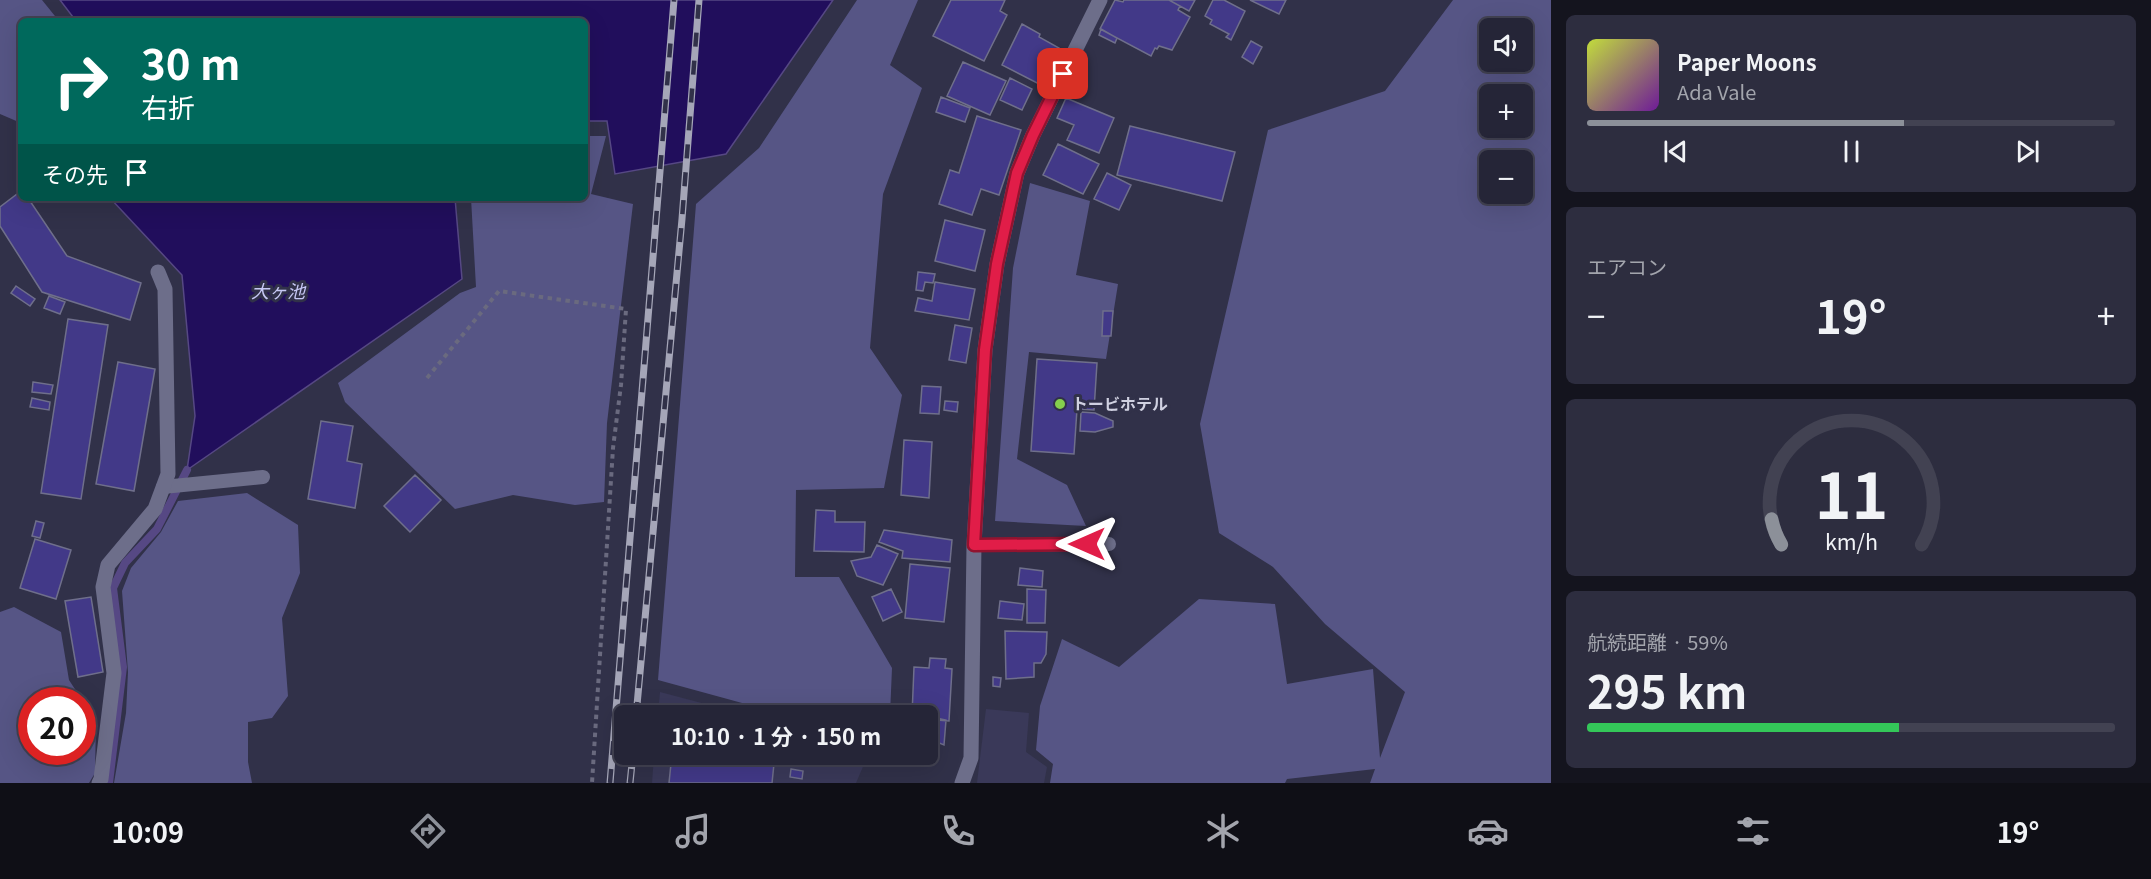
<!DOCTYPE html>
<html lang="ja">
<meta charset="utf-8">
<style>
body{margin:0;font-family:Georgia,"Noto Sans JP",serif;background:#2d2d3f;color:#f1f3f6;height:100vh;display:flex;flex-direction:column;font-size:22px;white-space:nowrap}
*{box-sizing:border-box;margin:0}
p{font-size:20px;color:#a3a5ad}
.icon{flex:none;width:33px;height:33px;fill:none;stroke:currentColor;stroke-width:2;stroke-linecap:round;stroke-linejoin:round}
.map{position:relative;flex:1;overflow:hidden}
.sheet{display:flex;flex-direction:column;gap:15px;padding:15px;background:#14141e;width:600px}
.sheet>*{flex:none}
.guide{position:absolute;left:18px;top:18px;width:570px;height:183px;border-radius:9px;box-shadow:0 6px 24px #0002,0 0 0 2px #424252;background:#00695c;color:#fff;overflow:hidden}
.tools{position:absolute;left:1479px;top:18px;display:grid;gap:12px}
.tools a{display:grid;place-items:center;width:54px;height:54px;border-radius:9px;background:#252537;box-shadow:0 6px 24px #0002,0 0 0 2px #424252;font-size:30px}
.speed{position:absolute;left:18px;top:687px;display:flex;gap:12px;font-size:30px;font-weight:700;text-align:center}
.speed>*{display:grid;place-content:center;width:78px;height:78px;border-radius:50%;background:#252537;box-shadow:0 6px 24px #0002,0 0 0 2px #424252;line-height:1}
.speed .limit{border:9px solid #d22;background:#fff;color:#111}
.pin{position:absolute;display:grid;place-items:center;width:51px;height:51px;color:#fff;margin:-26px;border-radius:12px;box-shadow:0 3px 9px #0006}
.me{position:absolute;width:66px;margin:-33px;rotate:270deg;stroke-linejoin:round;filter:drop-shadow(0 0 4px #0008)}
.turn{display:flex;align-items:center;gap:21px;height:126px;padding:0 24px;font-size:27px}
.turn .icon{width:78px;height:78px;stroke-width:2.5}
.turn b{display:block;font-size:42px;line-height:51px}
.then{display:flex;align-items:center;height:57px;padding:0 24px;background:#0003;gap:12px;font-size:22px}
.big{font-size:45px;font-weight:700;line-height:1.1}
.sheet .tile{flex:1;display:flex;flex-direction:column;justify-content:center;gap:9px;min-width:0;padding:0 21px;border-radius:9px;background:#2d2d3f}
.sheet .dial{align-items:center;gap:0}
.dial svg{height:156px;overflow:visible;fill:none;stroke:#424252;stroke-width:7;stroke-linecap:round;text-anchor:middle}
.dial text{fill:#f1f3f6;stroke:none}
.song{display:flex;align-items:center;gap:18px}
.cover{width:72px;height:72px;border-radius:9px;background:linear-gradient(135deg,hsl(70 70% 55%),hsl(280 70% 35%))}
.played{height:6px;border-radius:3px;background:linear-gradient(90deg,#8c9099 60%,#424252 60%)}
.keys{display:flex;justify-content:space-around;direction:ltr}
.heat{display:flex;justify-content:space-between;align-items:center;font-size:33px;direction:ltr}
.charge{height:9px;border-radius:4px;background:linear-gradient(90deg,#34c759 59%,#424252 0)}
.trip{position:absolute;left:614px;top:705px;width:324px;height:60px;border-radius:9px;background:#252537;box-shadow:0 6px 24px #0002,0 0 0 2px #424252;font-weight:700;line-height:60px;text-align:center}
.dock{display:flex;height:96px;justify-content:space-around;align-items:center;background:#0f0f16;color:#a3a5ad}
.dock .icon{width:42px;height:42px}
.dock .current{color:#8c9099}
.dock b{font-size:27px;color:#f1f3f6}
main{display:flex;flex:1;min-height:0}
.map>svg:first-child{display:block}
.built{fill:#3a3959}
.green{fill:#565585;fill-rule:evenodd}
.water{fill:#210e5c;stroke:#564884;stroke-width:1.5}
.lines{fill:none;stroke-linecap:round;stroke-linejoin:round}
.stream{stroke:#564884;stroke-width:8}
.building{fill:#423988;stroke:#6f6f8b;stroke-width:1.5}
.path{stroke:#6a6a7f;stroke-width:4;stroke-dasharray:4.5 4.5;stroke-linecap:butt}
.service{stroke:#6d6e8a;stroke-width:14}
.minor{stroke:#6d6e8a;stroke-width:15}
.rail-casing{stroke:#a5a6b8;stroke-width:7}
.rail{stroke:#313149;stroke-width:4.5;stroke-dasharray:14;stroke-linecap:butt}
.route-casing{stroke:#92132f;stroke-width:15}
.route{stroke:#e11d48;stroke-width:10}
.poi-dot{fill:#85cf4d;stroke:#313149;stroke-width:2}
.labels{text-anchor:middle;stroke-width:6;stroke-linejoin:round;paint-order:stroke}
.poi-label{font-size:16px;font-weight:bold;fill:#d0d1e1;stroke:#313149;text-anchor:start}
.water-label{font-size:18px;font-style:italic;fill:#c6c7f4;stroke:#313149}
</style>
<main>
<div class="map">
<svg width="1551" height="783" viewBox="0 0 1551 783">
<rect width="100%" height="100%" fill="#313149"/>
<path class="built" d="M 660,692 L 747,715 L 658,715 Z
M 986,709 L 1029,713 L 1026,752 L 1047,767 L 1044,783 L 977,783 Z
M 654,755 L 868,755 L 856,783 L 652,783 Z"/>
<path class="green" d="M 0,0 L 42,0 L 59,21 L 21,21 L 21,123 L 0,114 Z
M 857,0 L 918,0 L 890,65 L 922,88 L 883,194 L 870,348 L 902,395 L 884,488 L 796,490 L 795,577 L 839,577 L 892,668 L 890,715 L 786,715 L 658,680 L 696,204 L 759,148 Z
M 1453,0 L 1551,0 L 1551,783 L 1370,783 L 1375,769 L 1287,779 L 1285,783 L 1050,783 L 1053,764 L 1036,750 L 1040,706 L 1062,639 L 1119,667 L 1199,599 L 1275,604 L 1287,684 L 1373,669 L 1380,758 L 1405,692 L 1325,624 L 1273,567 L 1219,533 L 1200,424 L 1268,130 L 1385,91 ZM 1522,28 L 1522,62 L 1490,62 L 1490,28 ZM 1522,94 L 1522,128 L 1490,128 L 1490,94 ZM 1522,160 L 1522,194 L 1490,194 L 1490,160 Z
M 585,136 L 606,136 L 591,194 L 633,204 L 607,423 L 604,502 L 575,505 L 513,495 L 455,509 L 345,402 L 338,383 L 460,293 L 476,287 L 471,198 L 585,198 Z
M 1030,183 L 1090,201 L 1076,275 L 1118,284 L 1106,359 L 1029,352 L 1017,459 L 1067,485 L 1086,526 L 995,521 L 1013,268 Z
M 247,493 L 298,525 L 300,573 L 282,618 L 288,696 L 272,718 L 248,722 L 248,762 L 252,783 L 114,783 L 126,713 L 128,672 L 122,591 L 131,568 L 161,532 L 178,501 Z
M 14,607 L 61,632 L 69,680 L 82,700 L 32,700 L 32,752 L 82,752 L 83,702 L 96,723 L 95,773 L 89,783 L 0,783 L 0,612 Z"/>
<path class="water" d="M 60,0 L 833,0 L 726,154 L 615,174 L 607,121 L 585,121 L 585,21 L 76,21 Z
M 110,198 L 455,198 L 462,279 L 187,470 L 195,416 L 182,275 Z"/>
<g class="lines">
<path class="stream" d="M 109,783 L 123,667 L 113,588 L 125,563 L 157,529 L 187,470"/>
</g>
<path class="building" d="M 951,0 L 1005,0 L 1000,11 L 1007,15 L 984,61 L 933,36 Z
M 1115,0 L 1123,2 L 1124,0 L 1169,0 L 1180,6 L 1178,10 L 1190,17 L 1172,50 L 1159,46 L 1157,49 L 1155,48 L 1151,56 L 1100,29 Z
M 1169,0 L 1195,0 L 1189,11 Z
M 1213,0 L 1224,0 L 1245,11 L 1231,40 L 1226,37 L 1229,34 L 1210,24 L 1212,20 L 1205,16 Z
M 1250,0 L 1286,0 L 1279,14 Z
M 1022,24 L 1040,34 L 1039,37 L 1059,48 L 1041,85 L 1002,65 Z
M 1101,29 L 1117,38 L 1115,43 L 1099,35 Z
M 1251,41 L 1262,47 L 1253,64 L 1242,57 Z
M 963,62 L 1006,81 L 990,115 L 947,96 Z
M 1010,78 L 1032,89 L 1022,110 L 1000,100 Z
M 941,97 L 970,108 L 965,122 L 936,112 Z
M 1066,98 L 1114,118 L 1099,153 L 1067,140 L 1074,125 L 1057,118 Z
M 977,116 L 1021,130 L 999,195 L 981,189 L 972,215 L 939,204 L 950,170 L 959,173 Z
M 1130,126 L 1235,152 L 1222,201 L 1117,175 Z
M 1058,144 L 1099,164 L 1083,194 L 1043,175 Z
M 1107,173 L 1131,185 L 1119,210 L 1094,199 Z
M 21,191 L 21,198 L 28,198 L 67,256 L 141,283 L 130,320 L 42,292 L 0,226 L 0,207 Z
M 945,220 L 985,230 L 975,271 L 935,261 Z
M 918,272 L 935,274 L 933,283 L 925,282 L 923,291 L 916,290 Z
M 935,282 L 975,289 L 969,320 L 915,311 L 918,298 L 932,301 Z
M 16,286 L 35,299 L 30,306 L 11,293 Z
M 49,296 L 65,302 L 60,314 L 44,308 Z
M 1103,311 L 1113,311 L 1111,336 L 1102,336 Z
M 68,319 L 108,325 L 81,499 L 41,493 Z
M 955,325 L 972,328 L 966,363 L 949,360 Z
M 1037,359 L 1097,363 L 1094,410 L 1077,409 L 1074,454 L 1031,451 Z
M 118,362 L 155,369 L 134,491 L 96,484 Z
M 33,382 L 53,385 L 51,394 L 32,392 Z
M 922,386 L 941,387 L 939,414 L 920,413 Z
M 32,398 L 50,402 L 49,410 L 30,407 Z
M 945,401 L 958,402 L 957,412 L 944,410 Z
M 1081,412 L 1095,413 L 1113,421 L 1113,427 L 1095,432 L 1080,431 Z
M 321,421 L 353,426 L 347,461 L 362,464 L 355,508 L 308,499 Z
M 904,440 L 932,442 L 929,498 L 901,495 Z
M 415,475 L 441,500 L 410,532 L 384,506 Z
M 816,510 L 835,511 L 835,522 L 865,522 L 864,552 L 814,551 Z
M 36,521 L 44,523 L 40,538 L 32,536 Z
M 884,530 L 952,540 L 950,562 L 902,558 L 903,551 L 879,542 Z
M 35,539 L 71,550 L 56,599 L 20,588 Z
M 877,545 L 898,554 L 883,585 L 857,576 L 851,561 L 871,557 Z
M 910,564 L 950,568 L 944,622 L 905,618 Z
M 1020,568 L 1043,571 L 1042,587 L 1018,585 Z
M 891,589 L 902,612 L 883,621 L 872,597 Z
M 1027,589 L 1046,590 L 1045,623 L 1027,623 Z
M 91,597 L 103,672 L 78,677 L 65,601 Z
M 1000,601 L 1024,604 L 1022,620 L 998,618 Z
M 1005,631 L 1047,632 L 1046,654 L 1041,663 L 1034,663 L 1034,677 L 1006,679 Z
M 930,658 L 946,659 L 945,668 L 952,669 L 949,721 L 937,720 L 937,717 L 912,715 L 914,667 L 929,668 Z
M 993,677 L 1001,678 L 1000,687 L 993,686 Z
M 927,716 L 946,720 L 944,745 L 927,738 Z
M 672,754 L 775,754 L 772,783 L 669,783 Z
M 791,769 L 803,771 L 802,779 L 790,777 Z"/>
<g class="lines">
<path class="path" d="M 427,378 L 499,291 L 626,309 L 621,385 L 613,448 L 592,783"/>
<path class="service" d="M 163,487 L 263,477
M 974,545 L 1109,544"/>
<path class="minor" d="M 99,783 L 101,779 L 114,673 L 103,587 L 108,565 L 155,509 L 168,474 L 165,289 L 158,272
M 962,783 L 971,758 L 974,545 L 985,350 L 997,264 L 1017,173 L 1033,135 L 1100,0"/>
<defs>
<path id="rail" d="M 636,716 L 682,219 L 699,0
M 610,783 L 674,0
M 630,783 L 633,754"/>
</defs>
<use href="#rail" class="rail-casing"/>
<use href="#rail" class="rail"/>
</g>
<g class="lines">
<defs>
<path id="route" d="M 1063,74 L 1033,135 L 1017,173 L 997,264 L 985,350 L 974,545 L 1087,544"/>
</defs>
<use href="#route" class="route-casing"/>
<use href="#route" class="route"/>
</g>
<circle class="poi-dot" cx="1060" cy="404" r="6"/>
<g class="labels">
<g class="poi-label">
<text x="1072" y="410">トービホテル</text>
</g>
<g class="water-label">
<text x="278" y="298">大ヶ池</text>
</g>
</g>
</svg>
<div class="tools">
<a><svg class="icon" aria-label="sound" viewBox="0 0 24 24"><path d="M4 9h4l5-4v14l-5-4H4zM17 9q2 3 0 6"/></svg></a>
<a>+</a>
<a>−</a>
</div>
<div class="speed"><div class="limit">20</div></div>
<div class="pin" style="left:1063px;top:74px;background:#d93025"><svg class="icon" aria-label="arrive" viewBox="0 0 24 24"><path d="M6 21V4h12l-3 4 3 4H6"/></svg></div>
<svg class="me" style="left:1087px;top:544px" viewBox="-20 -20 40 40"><path d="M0-17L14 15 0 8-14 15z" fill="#e11d48" stroke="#fff" stroke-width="4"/></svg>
<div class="trip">10:10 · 1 分 · 150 m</div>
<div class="guide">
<div class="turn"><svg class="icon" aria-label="right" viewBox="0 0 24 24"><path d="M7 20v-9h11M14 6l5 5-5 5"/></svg><div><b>30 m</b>右折</div></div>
<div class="then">その先<svg class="icon" aria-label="arrive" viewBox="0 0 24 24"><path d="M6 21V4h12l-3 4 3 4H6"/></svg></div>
</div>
</div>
<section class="sheet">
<div class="tile">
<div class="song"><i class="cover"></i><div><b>Paper Moons</b><p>Ada Vale</p></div></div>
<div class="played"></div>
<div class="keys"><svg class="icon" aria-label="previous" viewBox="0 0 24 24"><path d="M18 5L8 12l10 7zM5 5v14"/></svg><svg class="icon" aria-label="pause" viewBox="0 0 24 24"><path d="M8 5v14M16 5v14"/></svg><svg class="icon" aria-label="next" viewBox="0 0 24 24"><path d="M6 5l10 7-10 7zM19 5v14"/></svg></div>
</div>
<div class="tile"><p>エアコン</p>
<div class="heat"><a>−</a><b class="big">19°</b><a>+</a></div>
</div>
<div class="tile dial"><svg viewBox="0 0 100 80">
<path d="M14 69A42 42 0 1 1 86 69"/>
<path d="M14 69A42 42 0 0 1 9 56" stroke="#8c9099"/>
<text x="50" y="56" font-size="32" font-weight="700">11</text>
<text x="50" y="72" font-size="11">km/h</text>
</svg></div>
<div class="tile"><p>航続距離 · 59%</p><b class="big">295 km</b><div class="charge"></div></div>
</section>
</main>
<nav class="dock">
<b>10:09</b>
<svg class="icon current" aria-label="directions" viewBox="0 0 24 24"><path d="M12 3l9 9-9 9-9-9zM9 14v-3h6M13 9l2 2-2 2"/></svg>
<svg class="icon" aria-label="music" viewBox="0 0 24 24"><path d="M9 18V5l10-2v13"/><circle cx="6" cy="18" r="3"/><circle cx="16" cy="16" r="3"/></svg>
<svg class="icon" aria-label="phone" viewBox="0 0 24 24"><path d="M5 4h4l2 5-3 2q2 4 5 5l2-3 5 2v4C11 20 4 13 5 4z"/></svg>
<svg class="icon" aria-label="climate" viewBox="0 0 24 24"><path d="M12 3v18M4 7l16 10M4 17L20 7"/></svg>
<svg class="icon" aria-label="car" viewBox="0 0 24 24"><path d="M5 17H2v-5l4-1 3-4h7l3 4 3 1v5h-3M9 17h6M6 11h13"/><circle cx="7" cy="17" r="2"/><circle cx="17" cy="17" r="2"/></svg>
<svg class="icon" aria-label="filters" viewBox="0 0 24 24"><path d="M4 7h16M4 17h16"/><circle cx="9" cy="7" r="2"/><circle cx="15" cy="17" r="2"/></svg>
<b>19°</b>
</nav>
